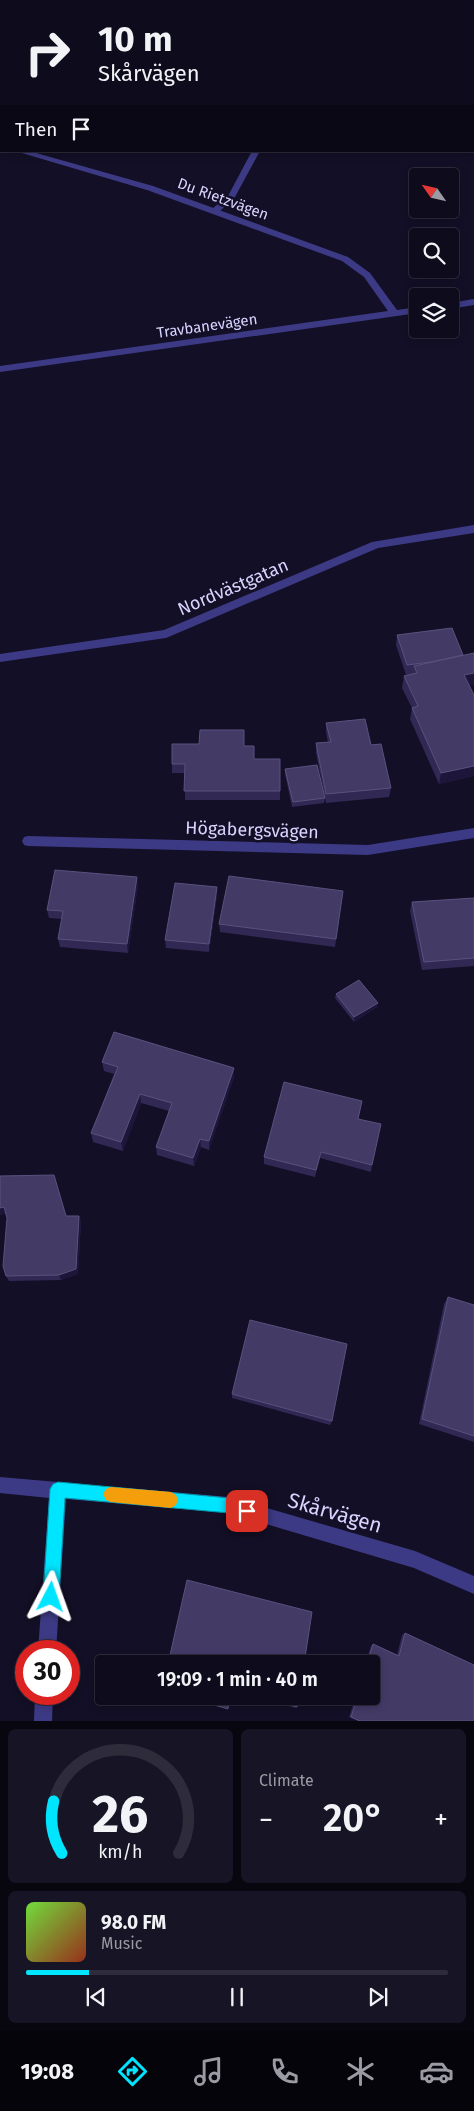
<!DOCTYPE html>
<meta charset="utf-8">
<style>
body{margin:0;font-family:"Fira Sans",sans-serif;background:#171425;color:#f1f3f6;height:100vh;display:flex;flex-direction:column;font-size:19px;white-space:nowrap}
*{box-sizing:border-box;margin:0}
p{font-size:16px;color:#9b9ba3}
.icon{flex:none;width:28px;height:28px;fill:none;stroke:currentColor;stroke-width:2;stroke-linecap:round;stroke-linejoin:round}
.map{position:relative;height:1721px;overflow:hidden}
.sheet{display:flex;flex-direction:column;gap:8px;padding:8px;background:#08060f;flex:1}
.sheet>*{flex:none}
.guide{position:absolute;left:0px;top:0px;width:475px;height:152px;box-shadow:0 2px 8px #0003,0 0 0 1px #2e2b3b;background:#0e0b1c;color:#f1f3f6;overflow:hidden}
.needle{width:32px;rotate:304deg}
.fabs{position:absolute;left:409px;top:168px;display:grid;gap:10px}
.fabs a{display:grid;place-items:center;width:50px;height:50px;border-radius:5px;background:#0e0b1c;box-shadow:0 2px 8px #0003,0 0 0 1px #2e2b3b;font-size:25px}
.speed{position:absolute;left:15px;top:1640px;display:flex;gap:10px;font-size:25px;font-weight:700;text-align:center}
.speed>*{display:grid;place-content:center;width:65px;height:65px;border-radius:50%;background:#0e0b1c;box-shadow:0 2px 8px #0003,0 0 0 1px #2e2b3b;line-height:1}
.speed .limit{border:8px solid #d22;background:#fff;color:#111}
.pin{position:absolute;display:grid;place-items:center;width:42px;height:42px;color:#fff;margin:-21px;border-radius:10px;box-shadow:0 2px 8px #0006}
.me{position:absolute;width:55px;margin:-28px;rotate:4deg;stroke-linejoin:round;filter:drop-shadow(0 0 4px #0008)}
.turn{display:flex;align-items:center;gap:18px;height:105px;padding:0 15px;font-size:22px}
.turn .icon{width:65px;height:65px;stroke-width:2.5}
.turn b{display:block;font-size:35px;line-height:42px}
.then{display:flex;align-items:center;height:48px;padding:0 15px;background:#0003;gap:10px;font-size:19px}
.big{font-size:38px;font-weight:600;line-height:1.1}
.sheet .widget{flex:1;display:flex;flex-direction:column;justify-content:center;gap:8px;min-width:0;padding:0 18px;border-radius:8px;background:#171425}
.sheet .dial{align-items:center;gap:0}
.dial svg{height:130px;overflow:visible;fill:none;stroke:#2e2b3b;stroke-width:7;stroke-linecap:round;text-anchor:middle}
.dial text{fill:#f1f3f6;stroke:none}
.song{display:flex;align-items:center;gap:15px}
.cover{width:60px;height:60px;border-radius:8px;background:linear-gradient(135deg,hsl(100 70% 55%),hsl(10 70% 35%))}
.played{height:5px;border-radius:2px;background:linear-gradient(90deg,#00e5ff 15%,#2e2b3b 15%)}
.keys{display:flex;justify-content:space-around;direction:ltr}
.heat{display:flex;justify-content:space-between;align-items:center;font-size:28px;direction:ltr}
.sheet .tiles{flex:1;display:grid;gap:8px;grid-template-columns:1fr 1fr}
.widget:last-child{grid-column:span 2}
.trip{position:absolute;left:95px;top:1655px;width:285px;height:50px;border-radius:5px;background:#0e0b1c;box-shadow:0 2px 8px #0003,0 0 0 1px #2e2b3b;font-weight:600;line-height:50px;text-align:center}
.dock{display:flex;height:80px;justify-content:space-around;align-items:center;background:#06040b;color:#9b9ba3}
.dock .icon{width:35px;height:35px}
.dock .active{color:#00e5ff}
.dock b{font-size:22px;color:#f1f3f6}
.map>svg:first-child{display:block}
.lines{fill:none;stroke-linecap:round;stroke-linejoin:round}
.lane{fill:#3d3a85;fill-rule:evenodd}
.street{fill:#3d3a85;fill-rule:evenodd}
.wall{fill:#312854}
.shaded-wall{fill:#1d163a}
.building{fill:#433a66;stroke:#5a527e}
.route{fill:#00e5ff;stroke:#0095a6}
.slow{fill:#f59e0b}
.labels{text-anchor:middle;stroke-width:5;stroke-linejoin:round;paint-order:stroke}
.far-street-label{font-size:15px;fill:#d9d4ff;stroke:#130f26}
.street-label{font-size:18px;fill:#d9d4ff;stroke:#130f26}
.near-street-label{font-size:21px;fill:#d9d4ff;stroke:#130f26}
</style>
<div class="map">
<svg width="474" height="1721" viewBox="0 0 474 1721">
<rect width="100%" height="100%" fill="#130f26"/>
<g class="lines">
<path class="lane" d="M 252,151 L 260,151 L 235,197 L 219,212 L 213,212 L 213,208 L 228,196 Z"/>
<path class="street" d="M 0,27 L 1,27 L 1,31 L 0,31 Z
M 0,144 L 1,144 L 1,149 L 0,149 Z
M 15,151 L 29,151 L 153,186 L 348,257 L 370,273 L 397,310 L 418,307 L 418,313 L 0,372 L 0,366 L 388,311 L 364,277 L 342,261 L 147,190 Z
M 474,299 L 474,305 L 450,309 L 450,303 Z
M 474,525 L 474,533 L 378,548 L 166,638 L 0,662 L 0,654 L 164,630 L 372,542 Z
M 474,828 L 474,838 L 368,855 L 28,846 L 24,845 L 22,841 L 24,837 L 28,836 L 368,845 Z
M 0,1477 L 229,1497 L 415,1551 L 474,1576 L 474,1594 L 414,1568 L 229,1513 L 66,1499 L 56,1651 L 38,1651 L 49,1498 L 0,1493 Z
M 35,1694 L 53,1694 L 52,1721 L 34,1721 Z"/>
</g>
<path class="wall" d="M 397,635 L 469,686 L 474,695 L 474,776 L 439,784 L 410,719 L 412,708 L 402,688 L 404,676 L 412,674 L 406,675 L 396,645 Z
M 326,723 L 371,745 L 391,788 L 389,797 L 326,803 L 316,753 L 316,743 L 328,743 L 326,732 Z
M 244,746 L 280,791 L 280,800 L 185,800 L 185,773 L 172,773 L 172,764 Z
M 285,769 L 325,798 L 324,803 L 292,807 L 285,774 Z
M 138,885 L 128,953 L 60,947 L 58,939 L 62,919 L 49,918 L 47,910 Z
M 343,891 L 335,947 L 220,932 L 219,924 Z
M 217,895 L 209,952 L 166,948 L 165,940 Z
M 474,898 L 474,966 L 422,970 L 410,911 L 412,902 Z
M 336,994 L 377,1007 L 354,1022 L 335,998 Z
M 102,1062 L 234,1068 L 234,1077 L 209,1150 L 201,1147 L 194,1166 L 157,1155 L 156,1147 L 169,1111 L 141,1103 L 123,1151 L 93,1142 L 91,1133 L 114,1074 L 104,1071 Z
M 358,1119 L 372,1165 L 371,1172 L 320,1158 L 315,1177 L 264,1164 L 264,1157 Z
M 0,1176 L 66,1216 L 79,1216 L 81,1222 L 78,1274 L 61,1280 L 9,1281 L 6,1276 L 7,1218 L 6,1213 L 0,1215 Z
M 448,1297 L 474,1305 L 474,1442 L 419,1424 L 444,1304 Z
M 232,1394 L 332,1421 L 330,1425 L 232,1398 Z
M 405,1633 L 474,1721 L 358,1721 L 349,1717 L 356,1696 L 371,1696 L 371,1664 L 365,1664 L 371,1646 L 373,1644 L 397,1655 L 402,1635 Z
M 254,1696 L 299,1696 L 297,1707 L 296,1708 Z"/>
<path class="shaded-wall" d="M 474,673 L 474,685 L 462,687 L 464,675 Z
M 474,766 L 474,776 L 439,784 L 441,773 Z
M 137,877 L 138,885 L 128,953 L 127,944 Z
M 217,887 L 217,895 L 209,952 L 209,944 Z
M 378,1003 L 377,1007 L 354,1022 L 354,1017 Z
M 234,1068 L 234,1077 L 209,1150 L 209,1141 Z
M 140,1094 L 141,1103 L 123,1151 L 121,1142 Z
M 200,1139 L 201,1147 L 194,1166 L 193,1158 Z
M 4,1207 L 7,1213 L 0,1215 L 0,1208 Z
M 79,1216 L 81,1222 L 78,1274 L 61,1280 L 59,1275 Z"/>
<path class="building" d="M 452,628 L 463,655 L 431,662 L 407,665 L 397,635 Z
M 474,653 L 474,673 L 464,675 L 474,695 L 474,766 L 441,773 L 412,708 L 418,706 L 404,676 L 417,673 L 414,666 Z
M 365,719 L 371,745 L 381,744 L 391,788 L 326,794 L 316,743 L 331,742 L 326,723 Z
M 200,730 L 244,730 L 244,746 L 254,746 L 254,759 L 280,759 L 280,791 L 184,791 L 185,764 L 172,764 L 172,744 L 199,744 Z
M 317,765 L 325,798 L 293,802 L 285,769 Z
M 55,870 L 137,877 L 127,944 L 58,939 L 63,911 L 47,910 Z
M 229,876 L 343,891 L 336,939 L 219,924 Z
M 175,883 L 217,887 L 209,944 L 165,940 Z
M 474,898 L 474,958 L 424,962 L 412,902 Z
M 359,980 L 378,1003 L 354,1017 L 336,994 Z
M 114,1032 L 234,1068 L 209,1141 L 200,1139 L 193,1158 L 156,1147 L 172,1103 L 140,1094 L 121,1142 L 91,1133 L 118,1067 L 102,1062 Z
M 284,1082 L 362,1101 L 358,1119 L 381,1124 L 372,1165 L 321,1152 L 316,1170 L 264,1157 Z
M 54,1175 L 66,1216 L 79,1216 L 76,1269 L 59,1275 L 6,1276 L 3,1266 L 7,1218 L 4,1207 L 0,1208 L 0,1176 Z
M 448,1297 L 474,1305 L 474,1436 L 422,1419 Z
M 250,1320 L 347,1344 L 332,1421 L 232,1394 Z
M 187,1580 L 312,1612 L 304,1664 L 168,1664 Z
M 405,1633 L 474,1665 L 474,1721 L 360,1721 L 351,1717 L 358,1696 L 371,1696 L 371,1664 L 367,1664 L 373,1644 L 399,1656 Z
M 183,1696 L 230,1696 L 228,1709 Z
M 256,1696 L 299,1696 L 297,1707 Z"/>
<path class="route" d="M 58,1482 L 229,1498 L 253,1505 L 255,1511 L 253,1516 L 247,1518 L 229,1513 L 65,1498 L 59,1597 L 56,1603 L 51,1605 L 45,1603 L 43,1597 L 50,1489 L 53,1484 Z"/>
<path class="slow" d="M 111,1487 L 171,1492 L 176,1495 L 178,1500 L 176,1505 L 171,1508 L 111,1502 L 106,1500 L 103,1494 L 106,1489 Z"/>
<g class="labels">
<g class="far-street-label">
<text transform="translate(223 199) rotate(20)" y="5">Du Rietzvägen</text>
<text transform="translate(207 326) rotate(-8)" y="5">Travbanevägen</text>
</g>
<g class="street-label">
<text transform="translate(233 587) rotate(-23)" y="6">Nordvästgatan</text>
<text transform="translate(252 830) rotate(2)" y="6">Högabergsvägen</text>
</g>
<g class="near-street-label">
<text transform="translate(335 1513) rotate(16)" y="7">Skårvägen</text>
</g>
</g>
</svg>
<div class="fabs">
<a><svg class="needle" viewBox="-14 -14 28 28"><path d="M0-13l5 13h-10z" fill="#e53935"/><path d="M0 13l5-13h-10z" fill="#9b9ba3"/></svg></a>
<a><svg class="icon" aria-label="search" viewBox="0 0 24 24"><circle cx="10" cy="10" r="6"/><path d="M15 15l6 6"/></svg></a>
<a><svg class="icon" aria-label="layers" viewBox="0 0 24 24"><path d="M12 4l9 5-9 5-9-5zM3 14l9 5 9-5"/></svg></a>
</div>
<div class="speed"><div class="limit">30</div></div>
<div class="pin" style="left:247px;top:1511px;background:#d93025"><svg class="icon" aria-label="arrive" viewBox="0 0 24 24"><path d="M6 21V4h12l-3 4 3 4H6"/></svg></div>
<svg class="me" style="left:51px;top:1597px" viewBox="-20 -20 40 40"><path d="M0-17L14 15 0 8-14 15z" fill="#00e5ff" stroke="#fff" stroke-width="4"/></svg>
<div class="trip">19:09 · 1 min · 40 m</div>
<div class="guide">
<div class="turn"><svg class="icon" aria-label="right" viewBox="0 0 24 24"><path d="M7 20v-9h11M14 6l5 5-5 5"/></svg><div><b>10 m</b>Skårvägen</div></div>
<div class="then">Then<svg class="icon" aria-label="arrive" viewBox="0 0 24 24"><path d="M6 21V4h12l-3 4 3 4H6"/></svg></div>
</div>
</div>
<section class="sheet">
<div class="tiles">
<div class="widget dial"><svg viewBox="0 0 100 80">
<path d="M14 69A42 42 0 1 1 86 69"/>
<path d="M14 69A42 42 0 0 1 9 37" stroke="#00e5ff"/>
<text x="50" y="56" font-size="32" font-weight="700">26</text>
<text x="50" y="72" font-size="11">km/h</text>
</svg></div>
<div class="widget"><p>Climate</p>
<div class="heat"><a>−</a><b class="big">20°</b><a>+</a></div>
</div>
<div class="widget">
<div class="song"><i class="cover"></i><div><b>98.0 FM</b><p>Music</p></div></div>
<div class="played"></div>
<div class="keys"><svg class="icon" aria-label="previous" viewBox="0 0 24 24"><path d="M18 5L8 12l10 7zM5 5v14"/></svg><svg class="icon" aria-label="pause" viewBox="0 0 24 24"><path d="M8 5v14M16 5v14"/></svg><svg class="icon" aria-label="next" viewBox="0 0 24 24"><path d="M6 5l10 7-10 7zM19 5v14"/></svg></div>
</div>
</div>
</section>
<nav class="dock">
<b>19:08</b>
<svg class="icon active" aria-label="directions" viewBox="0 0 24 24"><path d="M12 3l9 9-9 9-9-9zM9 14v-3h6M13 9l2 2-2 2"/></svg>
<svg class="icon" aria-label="music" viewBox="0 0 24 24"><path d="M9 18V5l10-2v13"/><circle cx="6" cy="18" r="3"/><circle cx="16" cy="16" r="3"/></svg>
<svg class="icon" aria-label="phone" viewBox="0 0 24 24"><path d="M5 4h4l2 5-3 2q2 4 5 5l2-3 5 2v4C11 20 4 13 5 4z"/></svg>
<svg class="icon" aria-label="climate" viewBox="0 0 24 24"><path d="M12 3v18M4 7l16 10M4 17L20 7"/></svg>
<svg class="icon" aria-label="car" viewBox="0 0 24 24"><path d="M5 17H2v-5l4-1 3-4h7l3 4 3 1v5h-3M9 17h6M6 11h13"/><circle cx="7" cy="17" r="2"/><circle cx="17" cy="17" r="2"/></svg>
</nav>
